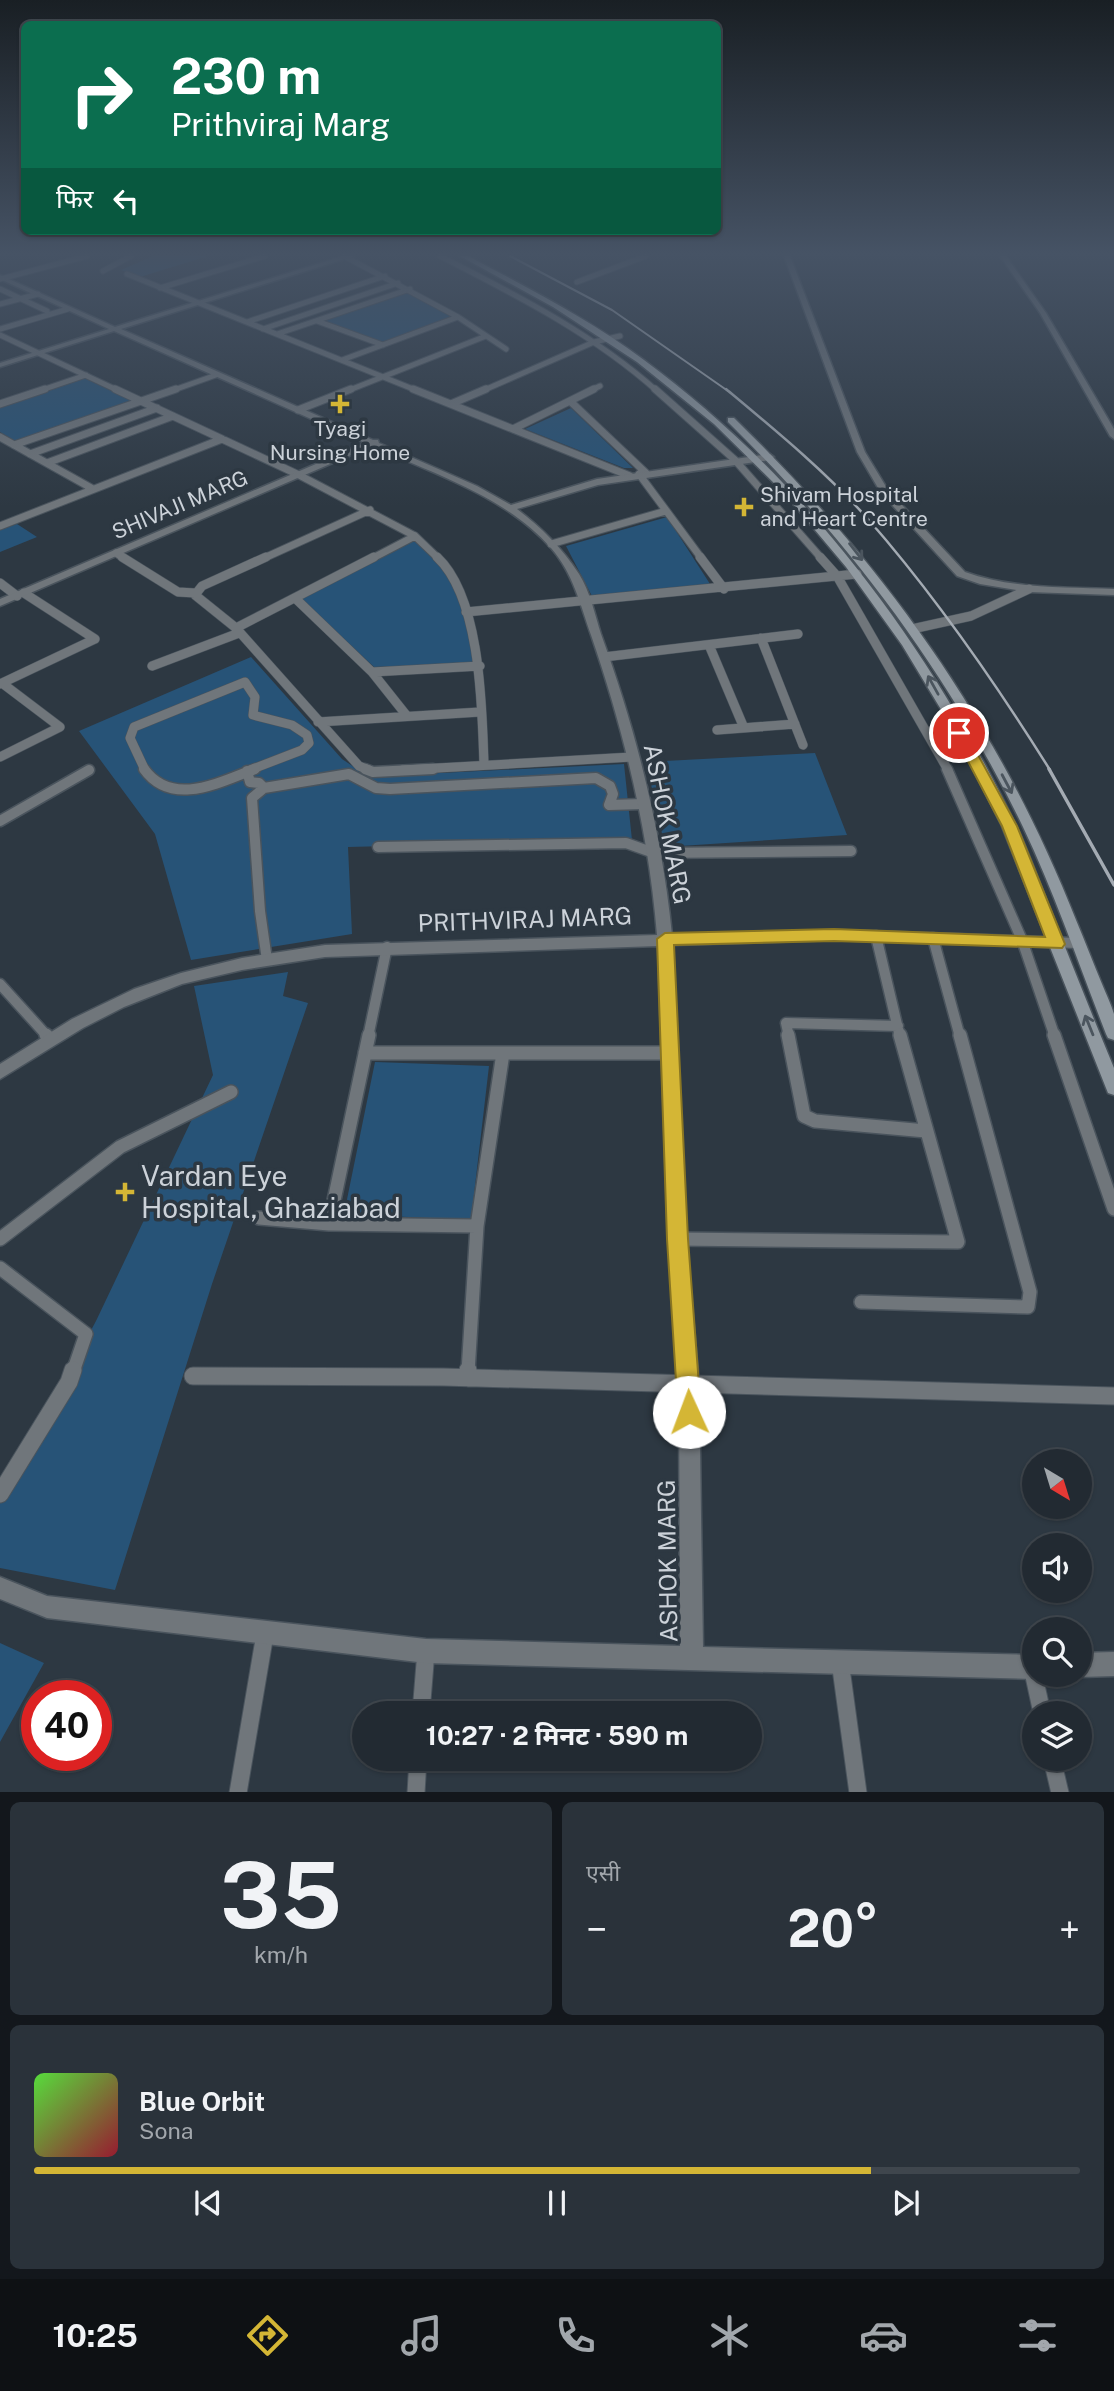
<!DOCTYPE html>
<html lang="hi">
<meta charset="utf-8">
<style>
body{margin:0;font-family:"Public Sans","Noto Sans Devanagari",sans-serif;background:#2a323a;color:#f1f3f6;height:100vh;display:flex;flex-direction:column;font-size:26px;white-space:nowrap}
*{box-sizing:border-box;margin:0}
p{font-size:23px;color:#a2a7ac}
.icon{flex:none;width:38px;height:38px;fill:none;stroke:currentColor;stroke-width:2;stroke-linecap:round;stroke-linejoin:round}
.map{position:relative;height:1792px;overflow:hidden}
.drawer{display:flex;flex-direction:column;gap:10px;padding:10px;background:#13171c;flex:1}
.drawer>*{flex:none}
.guide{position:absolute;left:21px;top:21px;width:700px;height:214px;border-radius:10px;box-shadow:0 2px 5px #0004,0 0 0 2px #3f464d;background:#0b6e4f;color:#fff;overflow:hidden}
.needle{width:46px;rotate:142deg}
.fabs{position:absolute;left:1022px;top:1449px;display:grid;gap:14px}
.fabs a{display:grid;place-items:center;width:70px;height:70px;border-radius:50%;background:#222a32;box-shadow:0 2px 5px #0004,0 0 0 2px #3f464d;font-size:35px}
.speed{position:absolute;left:21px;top:1680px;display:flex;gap:14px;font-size:35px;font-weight:700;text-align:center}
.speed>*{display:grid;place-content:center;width:91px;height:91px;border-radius:50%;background:#222a32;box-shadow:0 2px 5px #0004,0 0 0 2px #3f464d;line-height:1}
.speed .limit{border:10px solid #d22;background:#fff;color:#111}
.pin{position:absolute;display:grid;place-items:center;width:60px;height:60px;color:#fff;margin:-30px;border:4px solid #fff;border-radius:50%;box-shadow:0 2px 7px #0007}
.me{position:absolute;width:77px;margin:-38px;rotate:358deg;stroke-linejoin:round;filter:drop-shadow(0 0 5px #0008)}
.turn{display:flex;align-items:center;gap:24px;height:147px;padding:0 35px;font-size:32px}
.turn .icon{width:91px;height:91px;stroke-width:2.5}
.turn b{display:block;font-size:49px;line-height:60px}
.then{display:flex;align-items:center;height:66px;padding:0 35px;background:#0003;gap:14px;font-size:26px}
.big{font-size:52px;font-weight:700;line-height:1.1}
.drawer .widget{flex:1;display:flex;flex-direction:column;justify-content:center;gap:10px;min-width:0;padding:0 24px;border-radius:10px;background:#2a323a}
.drawer .dial{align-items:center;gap:0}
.dial b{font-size:91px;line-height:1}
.song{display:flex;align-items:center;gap:21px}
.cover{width:84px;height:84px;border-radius:10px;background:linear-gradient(135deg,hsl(110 70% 55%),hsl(350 70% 35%))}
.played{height:7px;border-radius:4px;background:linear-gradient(90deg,#d4b635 80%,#3f464d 80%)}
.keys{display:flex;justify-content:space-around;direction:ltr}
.heat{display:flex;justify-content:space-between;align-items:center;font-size:38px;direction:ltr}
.drawer .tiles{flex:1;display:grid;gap:10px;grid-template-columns:1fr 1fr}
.widget:last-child{grid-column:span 2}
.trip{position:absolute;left:352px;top:1701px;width:410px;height:70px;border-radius:35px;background:#222a32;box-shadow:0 2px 5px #0004,0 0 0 2px #3f464d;font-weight:700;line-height:70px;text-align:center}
.tabs{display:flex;height:112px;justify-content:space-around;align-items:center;background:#0e1114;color:#a2a7ac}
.tabs .icon{width:49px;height:49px}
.tabs .on{color:#d4b635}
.tabs b{font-size:32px;color:#f1f3f6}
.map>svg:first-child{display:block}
.green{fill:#275377}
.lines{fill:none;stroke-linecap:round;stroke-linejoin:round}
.minor-far5-casing{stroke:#4a545d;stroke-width:7}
.minor-far4-casing{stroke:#4a545d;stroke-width:9}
.minor-far3-casing{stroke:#4a545d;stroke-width:10}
.minor-far2-casing{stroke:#4a545d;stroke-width:13}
.minor-far1-casing{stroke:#4a545d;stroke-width:16}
.minor-casing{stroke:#4a545d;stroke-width:19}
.tertiary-casing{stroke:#4a545d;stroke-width:3}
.secondary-casing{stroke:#4a545d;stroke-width:3}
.minor-far5{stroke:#70767b;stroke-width:5}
.minor-far4{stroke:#70767b;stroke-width:7}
.minor-far3{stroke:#70767b;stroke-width:9}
.minor-far2{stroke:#70767b;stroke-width:10}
.minor-far1{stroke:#70767b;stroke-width:13}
.minor{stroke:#70767b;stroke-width:17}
.tertiary{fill:#70767b;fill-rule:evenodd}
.secondary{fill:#9099a0;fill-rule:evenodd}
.rail-far2{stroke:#a4abb3;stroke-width:2}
.rail-far1{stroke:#a4abb3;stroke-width:2.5}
.rail{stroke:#a4abb3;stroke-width:3.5}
.oneway{stroke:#4b555e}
.route{fill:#d4b635;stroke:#8a7622;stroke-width:2}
.poi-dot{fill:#d4b635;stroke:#2d3842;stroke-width:2.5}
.labels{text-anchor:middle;stroke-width:7;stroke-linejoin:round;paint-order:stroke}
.far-poi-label{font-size:21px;fill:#ccd2d9;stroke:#2d3842}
.far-street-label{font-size:21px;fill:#ccd2d9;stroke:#2d3842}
.street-label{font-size:24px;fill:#ccd2d9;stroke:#2d3842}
.near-poi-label{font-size:28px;fill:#ccd2d9;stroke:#2d3842;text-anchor:start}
</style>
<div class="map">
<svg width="1114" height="1793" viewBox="0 0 1114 1793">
<rect width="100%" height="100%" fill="#2d3842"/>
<path class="green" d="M 153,256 L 208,256 L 140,277 L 121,270 Z
M 410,292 L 454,317 L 384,343 L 323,321 Z
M 84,378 L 133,401 L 17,442 L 0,432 L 0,406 Z
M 571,408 L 633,468 L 624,468 L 525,429 Z
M 667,517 L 710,584 L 594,600 L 566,546 Z
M 17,524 L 37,537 L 0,552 L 0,530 Z
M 414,539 L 445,567 L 468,615 L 475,664 L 374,667 L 301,599 Z
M 251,657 L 342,759 L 360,771 L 380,776 L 624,764 L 632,840 L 348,847 L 352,934 L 191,960 L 155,834 L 79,731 Z
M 815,753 L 847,835 L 665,847 L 646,762 Z
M 288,972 L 283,996 L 308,1003 L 212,1284 L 115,1590 L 0,1568 L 0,1500 L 96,1321 L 213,1075 L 194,986 Z
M 375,1062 L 489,1066 L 471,1220 L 344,1214 Z
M 0,1643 L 44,1663 L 0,1742 Z"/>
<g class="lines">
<defs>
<path id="minor-far5" d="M 344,256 L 458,317 L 506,349
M 440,256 C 516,295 592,333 657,391
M 103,271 L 131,256
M 127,274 L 418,391
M 0,279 L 87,256
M 577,282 L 646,256
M 160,288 L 265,256
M 0,289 L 47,311
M 0,304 L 38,294
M 317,321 L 383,345
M 247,322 L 385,276
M 0,329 L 68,309
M 263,329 L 398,283
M 277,334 L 410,289
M 0,335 L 119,391
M 342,360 L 458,317
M 39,391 L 86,375
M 171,391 L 216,375
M 347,391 L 486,336
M 482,391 L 594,342 L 620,336
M 590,391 L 600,386"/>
<path id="minor-far4" d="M 115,389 L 299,475 L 415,536 L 439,559
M 413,389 L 630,476
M 655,389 L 735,460 L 822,559
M 570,401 L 646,473
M 0,404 L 45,389
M 451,404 L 486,389
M 298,410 L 351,389
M 513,429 L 594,389
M 0,437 L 93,489
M 14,445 L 176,389
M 30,454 L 157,408
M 47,463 L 173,416
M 639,474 L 702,559
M 0,526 L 222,439
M 551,544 L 666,511
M 116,553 L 125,559
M 262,559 L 370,510
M 371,559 L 415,536"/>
<path id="minor-far3" d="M 122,557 L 178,592 L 195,593
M 266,557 L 202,586 L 195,595 L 236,628 L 359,766 L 369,770
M 437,557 C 481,598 482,708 484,765
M 700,557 L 724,589
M 820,557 L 837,576 L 948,770
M 0,583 L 17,596
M 24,593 L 95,639
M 296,599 L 372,672 L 480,666
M 466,612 L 857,574
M 236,628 L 374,557
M 912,629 L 971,616 L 1029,589
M 761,638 L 803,745
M 709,645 L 744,728
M 604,657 L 798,634
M 152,666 L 239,633
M 372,672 L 407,716
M 0,684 L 95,639
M 318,722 L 480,712
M 717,730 L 795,724
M 0,757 L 60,727 L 2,683
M 145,770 L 130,738 L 134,727 L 245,682 L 255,697 L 253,715 L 292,725 L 307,735 L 309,743 L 302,750 L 250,770
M 402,770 L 632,757"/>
<path id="minor-far2" d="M 144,769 C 172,808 220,782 255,769
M 365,769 L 373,772 L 433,769
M 947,769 L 1022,940 L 1055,1037
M 247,771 L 250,782 L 259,783 L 264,788 L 252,798 L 260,911 L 267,960
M 264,788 L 349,774 L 376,788 L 390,789 L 596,778 L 610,786 L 613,794 L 609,805 L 643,804
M 0,821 L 89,770
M 378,847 L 626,843 L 654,853 L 851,851
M 876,936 L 900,1037
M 933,938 L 960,1037
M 0,984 L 48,1037
M 368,1037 L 387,947
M 789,1037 L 786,1023 L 898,1026"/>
<path id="minor-far1" d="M 46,1035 L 50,1039
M 788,1035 L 804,1116 L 815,1121 L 926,1131
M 1054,1035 L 1114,1209
M 365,1053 L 671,1053
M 259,1218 L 329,1224 L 477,1226
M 329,1224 L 369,1035
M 0,1239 L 120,1147 L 231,1092
M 677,1239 L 958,1242 L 900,1035
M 0,1268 L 86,1334 L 73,1372
M 861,1302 L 1028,1307 L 1030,1292 L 960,1035
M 468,1372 L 477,1226 L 503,1053"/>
<path id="minor" d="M 193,1376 L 443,1377 L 1114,1396
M 468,1378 L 468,1370
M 0,1494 L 69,1382 L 73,1370
M 840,1661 L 858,1793
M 1032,1667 L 1042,1713
M 421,1713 L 426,1651
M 1052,1759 L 1060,1793
M 238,1793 L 265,1634
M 416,1793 L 418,1759"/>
<path id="tertiary" d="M 343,256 L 354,256 L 121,329 L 373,440 L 378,440 L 379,443 L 477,486 L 511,505 L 597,479 L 770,454 L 774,457 L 770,460 L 598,485 L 517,509 C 542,528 562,548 579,574 C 590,591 595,615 601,634 C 636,730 662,833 672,935 L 834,930 L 1077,938 L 1082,939 L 1084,943 L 1082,947 L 1077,948 L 834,940 L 673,945 L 686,1239 L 699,1384 L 703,1647 L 1034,1655 L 1034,1675 L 1042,1675 L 1034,1679 L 426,1663 L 47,1618 L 0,1599 L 0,1577 L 47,1596 L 426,1639 L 680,1646 L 679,1384 L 668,1239 L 658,946 L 325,957 L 242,970 L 182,984 L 124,1007 L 83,1028 L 0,1079 L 0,1064 L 72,1019 L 134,989 L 181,973 L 242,958 L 325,945 L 657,935 C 649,834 624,731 591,635 C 580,604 573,573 551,548 C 505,496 434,474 372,446 L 0,606 L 0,599 L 365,443 L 114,331 L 0,367 L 0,363 L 109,329 L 0,279 L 0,275 L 115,327 Z
M 784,256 L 790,256 L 865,452 L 888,490 L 965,572 C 1012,589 1064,587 1114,589 L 1114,595 L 1029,592 L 980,584 L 957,576 L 881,493 L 857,452 Z
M 1000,256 L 1006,256 L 1046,313 L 1114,429 L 1114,439 L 1110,436 L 1040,313 Z
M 1114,1652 L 1114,1676 L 1080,1677 L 1075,1675 L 1080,1675 L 1080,1653 Z"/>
<path id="secondary" d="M 460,256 L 468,256 C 528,288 589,319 644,360 C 808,481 933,650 1020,834 C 1031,859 1040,884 1050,909 C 1071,962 1092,1015 1114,1068 L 1114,1095 L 1108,1093 L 1106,1088 L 1001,824 L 954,731 L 902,645 L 846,567 L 783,492 L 714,424 L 637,362 L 553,307 Z
M 728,418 L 734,418 C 885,565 998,723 1076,920 C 1085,941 1093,963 1102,984 C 1106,994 1111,1004 1114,1014 C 1114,1022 1114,1032 1114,1040 L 1108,1038 L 1106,1034 C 1079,965 1055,894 1023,827 C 948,672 851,543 728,422 Z"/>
</defs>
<use href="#minor-far5" class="minor-far5-casing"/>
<use href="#minor-far4" class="minor-far4-casing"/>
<use href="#minor-far3" class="minor-far3-casing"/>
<use href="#minor-far2" class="minor-far2-casing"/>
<use href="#minor-far1" class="minor-far1-casing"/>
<use href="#minor" class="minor-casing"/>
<use href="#tertiary" class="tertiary-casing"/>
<use href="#secondary" class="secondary-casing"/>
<use href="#minor-far5" class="minor-far5"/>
<use href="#minor-far4" class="minor-far4"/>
<use href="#minor-far3" class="minor-far3"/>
<use href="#minor-far2" class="minor-far2"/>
<use href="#minor-far1" class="minor-far1"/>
<use href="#minor" class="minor"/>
<use href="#tertiary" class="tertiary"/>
<use href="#secondary" class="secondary"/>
<path class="rail-far2" d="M 510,256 L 612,310 L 728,391"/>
<path class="rail-far1" d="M 726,389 C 775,430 825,471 868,519 C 937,598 995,682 1050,770"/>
<path class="rail" d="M 1049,769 L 1114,885"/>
</g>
<defs><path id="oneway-shaft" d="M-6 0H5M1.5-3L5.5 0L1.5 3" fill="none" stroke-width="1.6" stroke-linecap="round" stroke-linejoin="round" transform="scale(1.75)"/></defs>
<g class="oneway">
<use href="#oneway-shaft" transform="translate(856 552) rotate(52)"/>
<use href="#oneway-shaft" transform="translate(933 685) rotate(-119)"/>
<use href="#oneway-shaft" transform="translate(1007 784) rotate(62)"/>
<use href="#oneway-shaft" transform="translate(1089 1025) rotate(-112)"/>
</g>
<linearGradient id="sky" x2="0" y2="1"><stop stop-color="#191f24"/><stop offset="0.5" stop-color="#465365"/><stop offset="1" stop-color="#465365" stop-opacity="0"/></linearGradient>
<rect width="1114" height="507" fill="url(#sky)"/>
<path class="route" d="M 959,728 L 966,733 L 1017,826 L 1065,944 L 1062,948 L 834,941 L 674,945 L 688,1239 L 701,1412 L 697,1420 L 689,1423 L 681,1420 L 678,1412 L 667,1239 L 657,939 L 665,933 L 834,929 L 1045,937 L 1002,826 L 953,733 Z"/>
<g class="poi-dot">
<path d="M336.5 393.5h7v7h7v7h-7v7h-7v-7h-7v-7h7z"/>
<path d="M740.5 496.5h7v7h7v7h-7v7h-7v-7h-7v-7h7z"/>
<path d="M121.5 1181.5h7v7h7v7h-7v7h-7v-7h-7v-7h7z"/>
</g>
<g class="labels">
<g class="far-poi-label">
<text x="340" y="436">Tyagi<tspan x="340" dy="24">Nursing Home</tspan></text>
<text x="760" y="502" text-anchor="start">Shivam Hospital<tspan x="760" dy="24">and Heart Centre</tspan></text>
</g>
<g class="far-street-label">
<text transform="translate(180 505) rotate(-23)" y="7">SHIVAJI MARG</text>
</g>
<g class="street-label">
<text transform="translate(667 824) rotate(79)" y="8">ASHOK MARG</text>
<text transform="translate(525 920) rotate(-2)" y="8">PRITHVIRAJ MARG</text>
<text transform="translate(668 1561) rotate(-91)" y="8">ASHOK MARG</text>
</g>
<g class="near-poi-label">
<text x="141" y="1186">Vardan Eye<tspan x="141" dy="32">Hospital, Ghaziabad</tspan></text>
</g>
</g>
</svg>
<div class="fabs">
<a><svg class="needle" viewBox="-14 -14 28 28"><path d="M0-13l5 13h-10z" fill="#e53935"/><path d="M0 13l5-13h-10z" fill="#a2a7ac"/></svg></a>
<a><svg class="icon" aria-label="sound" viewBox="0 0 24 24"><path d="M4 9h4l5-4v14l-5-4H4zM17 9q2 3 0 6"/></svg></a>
<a><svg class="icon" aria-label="search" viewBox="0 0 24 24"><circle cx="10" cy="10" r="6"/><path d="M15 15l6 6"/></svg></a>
<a><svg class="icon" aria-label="layers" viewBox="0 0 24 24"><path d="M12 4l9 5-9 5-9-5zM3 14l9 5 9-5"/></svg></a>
</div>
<div class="speed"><div class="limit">40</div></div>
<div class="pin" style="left:959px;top:733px;background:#d93025"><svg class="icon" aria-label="arrive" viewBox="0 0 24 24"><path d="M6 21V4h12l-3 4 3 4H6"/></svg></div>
<svg class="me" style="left:689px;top:1412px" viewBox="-20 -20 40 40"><circle r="19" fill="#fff"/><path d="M0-13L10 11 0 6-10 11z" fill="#d4b635"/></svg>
<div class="trip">10:27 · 2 मिनट · 590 m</div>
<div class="guide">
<div class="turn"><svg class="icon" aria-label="right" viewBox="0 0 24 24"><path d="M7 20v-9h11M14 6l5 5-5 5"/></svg><div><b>230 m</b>Prithviraj Marg</div></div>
<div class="then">फिर<svg class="icon" aria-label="left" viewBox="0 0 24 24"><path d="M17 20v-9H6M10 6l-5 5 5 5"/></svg></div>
</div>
</div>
<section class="drawer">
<div class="tiles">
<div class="widget dial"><b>35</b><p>km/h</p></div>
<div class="widget"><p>एसी</p>
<div class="heat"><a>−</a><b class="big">20°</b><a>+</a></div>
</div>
<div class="widget">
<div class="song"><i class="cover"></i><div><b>Blue Orbit</b><p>Sona</p></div></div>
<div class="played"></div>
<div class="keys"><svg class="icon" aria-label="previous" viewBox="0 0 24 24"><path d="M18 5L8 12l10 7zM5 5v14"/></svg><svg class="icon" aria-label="pause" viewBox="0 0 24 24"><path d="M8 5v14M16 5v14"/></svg><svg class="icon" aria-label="next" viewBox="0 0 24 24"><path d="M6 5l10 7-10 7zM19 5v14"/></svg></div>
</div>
</div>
</section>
<nav class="tabs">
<b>10:25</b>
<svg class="icon on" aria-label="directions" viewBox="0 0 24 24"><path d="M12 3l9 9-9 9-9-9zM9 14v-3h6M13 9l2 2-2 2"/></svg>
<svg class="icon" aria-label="music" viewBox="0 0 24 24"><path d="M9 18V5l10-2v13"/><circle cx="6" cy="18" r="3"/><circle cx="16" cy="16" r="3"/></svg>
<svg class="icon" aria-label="phone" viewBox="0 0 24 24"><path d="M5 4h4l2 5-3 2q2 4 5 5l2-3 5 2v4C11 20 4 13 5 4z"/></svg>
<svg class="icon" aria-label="climate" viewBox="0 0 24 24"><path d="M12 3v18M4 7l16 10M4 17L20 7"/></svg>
<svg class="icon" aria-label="car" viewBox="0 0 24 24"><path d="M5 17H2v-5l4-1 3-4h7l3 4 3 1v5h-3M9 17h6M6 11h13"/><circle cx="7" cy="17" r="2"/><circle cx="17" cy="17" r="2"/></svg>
<svg class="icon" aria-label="filters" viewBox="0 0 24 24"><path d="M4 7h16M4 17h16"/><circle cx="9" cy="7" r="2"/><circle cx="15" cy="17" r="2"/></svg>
</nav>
